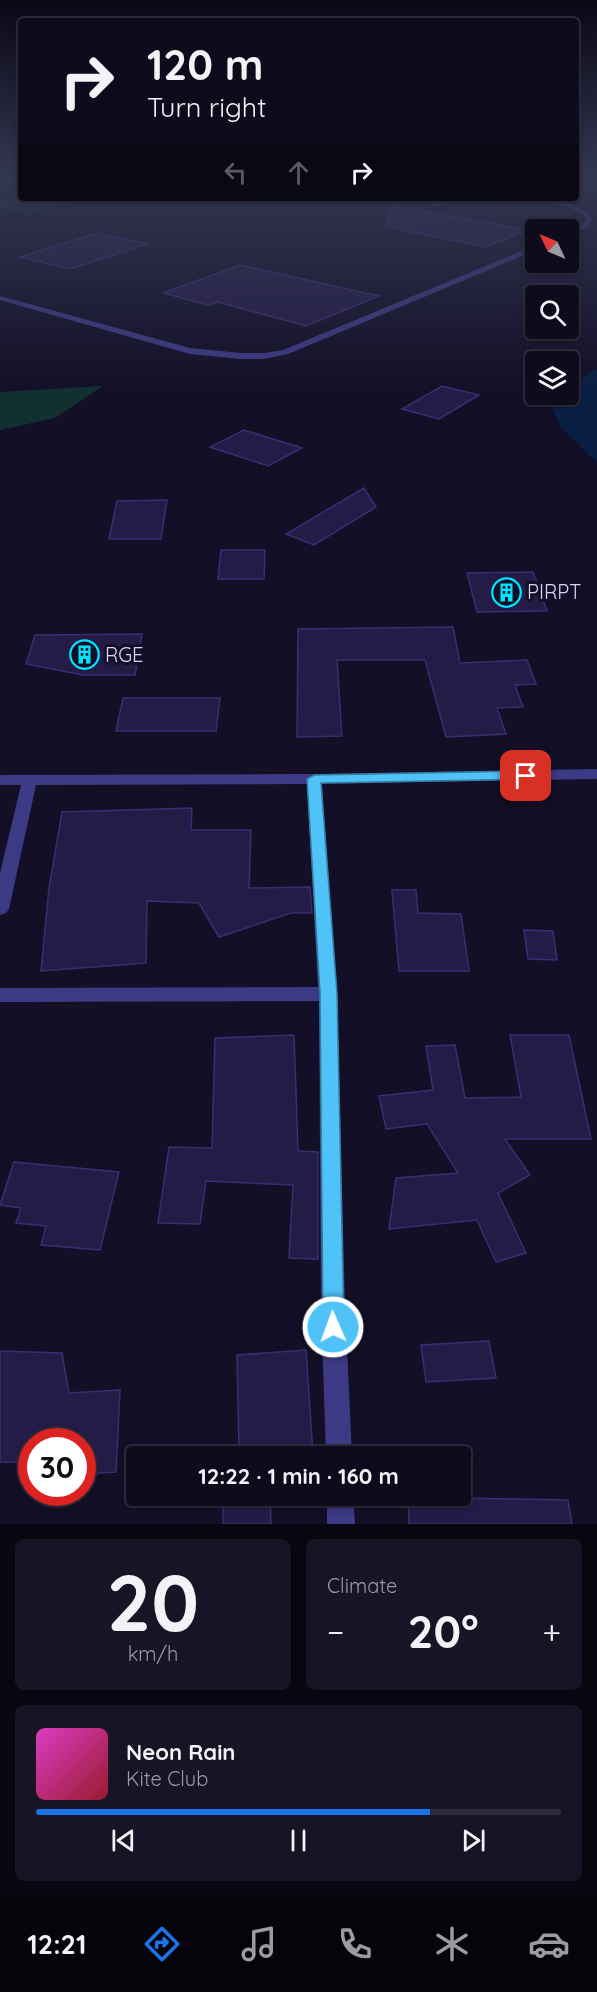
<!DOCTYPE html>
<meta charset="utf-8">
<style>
body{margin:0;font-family:Quicksand,sans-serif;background:#171425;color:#f1f3f6;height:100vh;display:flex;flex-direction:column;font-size:22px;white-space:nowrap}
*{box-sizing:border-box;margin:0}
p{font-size:20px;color:#9b9ba3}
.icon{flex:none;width:33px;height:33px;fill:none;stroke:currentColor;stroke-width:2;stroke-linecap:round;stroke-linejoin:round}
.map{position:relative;height:1524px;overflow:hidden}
.drawer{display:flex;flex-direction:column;gap:15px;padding:15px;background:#08060f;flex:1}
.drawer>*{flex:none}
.banner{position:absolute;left:18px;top:18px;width:561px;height:183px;border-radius:6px;box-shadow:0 3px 9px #0003,0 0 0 2px #2e2b3b;background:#0e0b1c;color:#f1f3f6;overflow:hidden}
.needle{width:39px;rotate:314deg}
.buttons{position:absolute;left:525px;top:219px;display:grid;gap:12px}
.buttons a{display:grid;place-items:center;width:54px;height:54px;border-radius:6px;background:#0e0b1c;box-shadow:0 3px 9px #0003,0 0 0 2px #2e2b3b;font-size:30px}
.speed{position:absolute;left:18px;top:1428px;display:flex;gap:12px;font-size:30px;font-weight:700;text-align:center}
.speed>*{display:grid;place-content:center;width:78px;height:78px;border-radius:50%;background:#0e0b1c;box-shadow:0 3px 9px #0003,0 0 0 2px #2e2b3b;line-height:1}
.speed .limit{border:9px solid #d22;background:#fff;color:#111}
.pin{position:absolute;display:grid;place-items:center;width:51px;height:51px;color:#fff;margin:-26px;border-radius:12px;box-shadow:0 3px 9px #0006}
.me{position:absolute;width:66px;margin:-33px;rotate:358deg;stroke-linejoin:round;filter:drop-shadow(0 0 4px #0008)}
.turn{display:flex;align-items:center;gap:21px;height:126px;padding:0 30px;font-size:27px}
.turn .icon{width:78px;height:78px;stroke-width:2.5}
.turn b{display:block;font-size:42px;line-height:51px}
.lanes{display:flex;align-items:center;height:57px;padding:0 30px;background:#0003;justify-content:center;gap:30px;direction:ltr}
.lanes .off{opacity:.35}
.big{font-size:45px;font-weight:700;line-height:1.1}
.drawer .widget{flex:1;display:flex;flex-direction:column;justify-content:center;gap:9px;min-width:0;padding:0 21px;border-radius:9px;background:#171425}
.drawer .dial{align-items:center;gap:0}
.dial b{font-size:78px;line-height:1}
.song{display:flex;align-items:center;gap:18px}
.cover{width:72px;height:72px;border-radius:9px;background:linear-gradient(135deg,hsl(310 70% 55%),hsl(350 70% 35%))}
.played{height:6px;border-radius:3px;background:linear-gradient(90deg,#1a73e8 75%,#2e2b3b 75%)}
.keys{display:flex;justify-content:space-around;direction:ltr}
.heat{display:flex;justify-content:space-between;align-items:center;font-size:33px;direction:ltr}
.drawer .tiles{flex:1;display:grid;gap:15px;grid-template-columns:1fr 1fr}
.widget:last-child{grid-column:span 2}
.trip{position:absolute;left:126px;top:1446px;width:345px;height:60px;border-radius:6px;background:#0e0b1c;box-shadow:0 3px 9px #0003,0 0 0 2px #2e2b3b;font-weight:700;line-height:60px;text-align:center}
.dock{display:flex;height:96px;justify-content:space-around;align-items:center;background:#06040b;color:#9b9ba3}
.dock .icon{width:42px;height:42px}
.dock .active{color:#1a73e8}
.dock b{font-size:27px;color:#f1f3f6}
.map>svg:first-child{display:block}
.green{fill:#12302f}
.water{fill:#0a1f44}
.building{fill:#241b47;stroke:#3b2d73;stroke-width:1.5}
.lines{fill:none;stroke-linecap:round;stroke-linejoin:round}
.minor{fill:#3d3a85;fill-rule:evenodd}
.route{fill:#4fc3f7;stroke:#337fa1;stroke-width:1.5}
.labels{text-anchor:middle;stroke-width:6;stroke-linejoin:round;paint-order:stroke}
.poi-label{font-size:20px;fill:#d9d4ff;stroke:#130f26;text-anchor:start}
</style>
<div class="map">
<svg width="597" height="1524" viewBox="0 0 597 1524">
<rect width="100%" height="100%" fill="#130f26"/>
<path class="green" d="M 21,192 L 21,198 L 66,198 L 80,201 L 31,214 L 0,207 L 0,198 Z
M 103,386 L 55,418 L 0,430 L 0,392 Z"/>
<path class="water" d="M 597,369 L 597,462 L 561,427 L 549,402 L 558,395 L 568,394 L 569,386 Z"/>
<path class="building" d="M 390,205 L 527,230 L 486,247 L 386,227 Z
M 97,233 L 148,244 L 70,269 L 20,257 Z
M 240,265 L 330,285 L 379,296 L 306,326 L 218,302 L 208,305 L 163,293 Z
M 442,386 L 479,395 L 439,419 L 402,409 Z
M 244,430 L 302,448 L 268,466 L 210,447 Z
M 364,488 L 376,507 L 314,545 L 286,534 Z
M 167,500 L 161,539 L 109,539 L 117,501 Z
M 221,550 L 265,550 L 264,579 L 218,579 Z
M 533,572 L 547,611 L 477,612 L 467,573 Z
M 453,627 L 460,663 L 527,660 L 536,684 L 515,685 L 523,707 L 497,708 L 506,734 L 446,737 L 425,660 L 337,660 L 342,736 L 297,737 L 298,629 Z
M 142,634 L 135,675 L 83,675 L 26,664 L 35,635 Z
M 123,698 L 220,698 L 216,731 L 116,731 Z
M 192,808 L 191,830 L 251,830 L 249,888 L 310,887 L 312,913 L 291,913 L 219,937 L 199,903 L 147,901 L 146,963 L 41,971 L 49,888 L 62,812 Z
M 392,890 L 416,890 L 418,913 L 461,914 L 469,971 L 399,971 Z
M 524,930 L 553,931 L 557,960 L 528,959 Z
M 294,1035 L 298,1151 L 318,1152 L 318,1259 L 289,1258 L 293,1185 L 206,1181 L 200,1224 L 158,1223 L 169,1147 L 212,1148 L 215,1038 Z
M 510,1035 L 569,1035 L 591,1139 L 505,1139 L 530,1175 L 498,1193 L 526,1253 L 496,1262 L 477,1220 L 389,1229 L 396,1178 L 458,1173 L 427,1124 L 386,1129 L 379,1096 L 433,1090 L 426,1046 L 455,1045 L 465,1098 L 521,1097 Z
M 14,1162 L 119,1172 L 100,1250 L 41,1245 L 46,1226 L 16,1223 L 21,1208 L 0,1205 Z
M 489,1341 L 496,1378 L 426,1382 L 421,1345 Z
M 306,1350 L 313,1455 L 228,1456 L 239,1450 L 237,1355 Z
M 0,1351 L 62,1353 L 69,1393 L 120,1390 L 116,1472 L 82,1474 L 82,1442 L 32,1442 L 32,1462 L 0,1462 Z
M 223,1496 L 270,1496 L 271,1524 L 223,1524 Z
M 408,1497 L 568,1500 L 572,1524 L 409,1524 Z"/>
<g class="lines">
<path class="minor" d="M 449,198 L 458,198 L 437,206 L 432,205 Z
M 541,198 C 558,198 581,206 593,218 L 586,228 L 568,235 L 568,231 L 582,226 L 587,218 L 580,212 Z
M 536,245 L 536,250 L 288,354 L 264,359 L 241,359 L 190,354 L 0,300 L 0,296 L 190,348 L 241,353 L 264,353 L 283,350 Z
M 597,769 L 597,779 L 322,784 L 337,994 L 345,1305 L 352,1456 L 326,1456 L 321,1305 L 319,1001 L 0,1002 L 0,988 L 318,987 L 307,784 L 36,785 L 9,909 L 6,913 L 0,915 L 0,873 L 21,785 L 0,785 L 0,775 L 314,774 Z
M 327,1496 L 353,1496 L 355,1524 L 327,1524 Z"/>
</g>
<linearGradient id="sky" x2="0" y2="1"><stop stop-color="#0a0815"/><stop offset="0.45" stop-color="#333752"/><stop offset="1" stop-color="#333752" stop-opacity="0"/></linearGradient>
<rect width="597" height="392" fill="url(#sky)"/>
<path class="route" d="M 526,771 L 533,776 L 531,779 L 321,783 L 337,993 L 344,1327 L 341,1335 L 333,1338 L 326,1335 L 323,1327 L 320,993 L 307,779 L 314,775 Z"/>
<defs>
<symbol id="building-ring" viewBox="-11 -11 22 22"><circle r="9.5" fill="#130f26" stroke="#00e5ff" stroke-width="1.5"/><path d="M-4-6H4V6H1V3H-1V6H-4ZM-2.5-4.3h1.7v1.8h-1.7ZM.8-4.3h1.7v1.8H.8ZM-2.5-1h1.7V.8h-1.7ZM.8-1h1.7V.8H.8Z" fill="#00e5ff"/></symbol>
</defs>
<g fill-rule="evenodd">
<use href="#building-ring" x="490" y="576" width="33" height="33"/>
<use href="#building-ring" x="68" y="638" width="33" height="33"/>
</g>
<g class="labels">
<g class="poi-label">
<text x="527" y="599">PIRPT</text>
<text x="105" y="662">RGE</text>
</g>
</g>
</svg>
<div class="buttons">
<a><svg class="needle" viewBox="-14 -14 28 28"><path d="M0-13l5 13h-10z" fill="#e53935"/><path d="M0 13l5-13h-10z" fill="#9b9ba3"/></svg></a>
<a><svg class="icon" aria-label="search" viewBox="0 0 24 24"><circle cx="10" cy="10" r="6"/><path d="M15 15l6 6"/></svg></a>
<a><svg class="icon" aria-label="layers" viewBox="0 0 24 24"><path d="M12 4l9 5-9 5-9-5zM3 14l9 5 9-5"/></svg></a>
</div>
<div class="speed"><div class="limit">30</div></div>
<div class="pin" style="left:526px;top:776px;background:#d93025"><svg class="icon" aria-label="arrive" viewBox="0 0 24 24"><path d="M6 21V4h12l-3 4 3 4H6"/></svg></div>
<svg class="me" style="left:333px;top:1327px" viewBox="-20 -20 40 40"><circle r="17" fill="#4fc3f7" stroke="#fff" stroke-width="3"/><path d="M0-11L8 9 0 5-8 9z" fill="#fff"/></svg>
<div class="trip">12:22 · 1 min · 160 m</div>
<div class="banner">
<div class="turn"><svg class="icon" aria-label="right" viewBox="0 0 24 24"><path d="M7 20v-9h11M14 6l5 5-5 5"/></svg><div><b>120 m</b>Turn right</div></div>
<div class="lanes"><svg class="icon off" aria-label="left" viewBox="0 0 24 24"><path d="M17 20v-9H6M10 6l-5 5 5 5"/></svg><svg class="icon off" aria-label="ahead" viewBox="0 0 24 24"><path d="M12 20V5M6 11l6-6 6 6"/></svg><svg class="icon" aria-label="right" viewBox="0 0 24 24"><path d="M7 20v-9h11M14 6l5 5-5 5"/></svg></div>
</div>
</div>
<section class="drawer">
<div class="tiles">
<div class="widget dial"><b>20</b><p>km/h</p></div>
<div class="widget"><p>Climate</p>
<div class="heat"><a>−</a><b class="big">20°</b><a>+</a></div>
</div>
<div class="widget">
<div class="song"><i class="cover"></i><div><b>Neon Rain</b><p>Kite Club</p></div></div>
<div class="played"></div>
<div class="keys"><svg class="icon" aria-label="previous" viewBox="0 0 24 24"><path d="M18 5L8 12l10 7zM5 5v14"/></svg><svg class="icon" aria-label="pause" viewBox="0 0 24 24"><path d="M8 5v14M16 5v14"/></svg><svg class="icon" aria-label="next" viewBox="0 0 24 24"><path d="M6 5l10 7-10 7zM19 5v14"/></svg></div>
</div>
</div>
</section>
<nav class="dock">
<b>12:21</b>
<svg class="icon active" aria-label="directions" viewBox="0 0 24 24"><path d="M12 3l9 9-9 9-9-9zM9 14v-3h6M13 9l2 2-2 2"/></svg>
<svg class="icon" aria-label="music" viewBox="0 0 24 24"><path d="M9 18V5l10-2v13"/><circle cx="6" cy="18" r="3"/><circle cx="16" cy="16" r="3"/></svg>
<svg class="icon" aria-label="phone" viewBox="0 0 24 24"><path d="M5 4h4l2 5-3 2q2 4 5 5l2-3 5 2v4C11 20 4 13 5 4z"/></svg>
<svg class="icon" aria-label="climate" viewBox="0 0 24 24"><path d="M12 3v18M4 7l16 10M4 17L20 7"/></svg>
<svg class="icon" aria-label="car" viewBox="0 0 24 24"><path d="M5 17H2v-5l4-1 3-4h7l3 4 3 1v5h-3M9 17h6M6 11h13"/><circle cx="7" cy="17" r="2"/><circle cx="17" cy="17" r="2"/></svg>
</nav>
